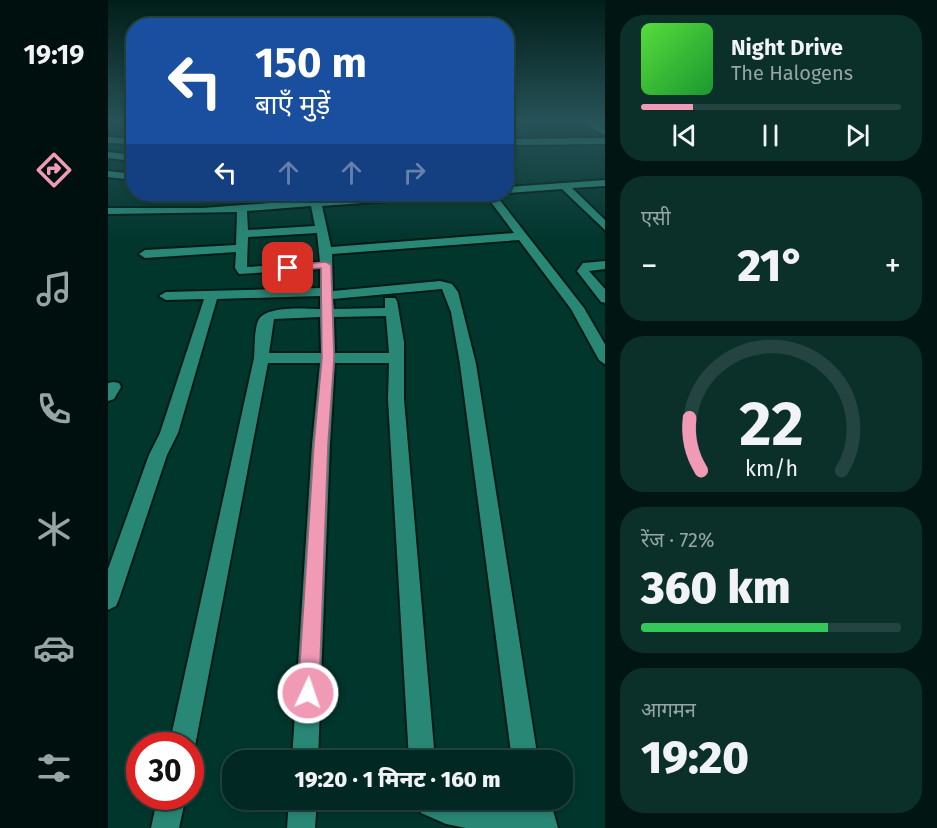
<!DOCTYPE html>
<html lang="hi">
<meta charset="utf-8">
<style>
body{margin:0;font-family:"Fira Sans","Noto Sans Devanagari",sans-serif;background:#0b302a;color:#f1f3f6;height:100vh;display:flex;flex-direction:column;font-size:22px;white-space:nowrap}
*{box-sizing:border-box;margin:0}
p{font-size:20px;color:#96a6a5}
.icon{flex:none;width:33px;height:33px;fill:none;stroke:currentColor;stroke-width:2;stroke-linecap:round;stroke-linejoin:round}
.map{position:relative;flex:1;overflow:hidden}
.panel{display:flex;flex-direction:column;gap:15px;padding:15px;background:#011613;width:332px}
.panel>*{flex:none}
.banner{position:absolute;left:18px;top:18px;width:388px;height:183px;border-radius:24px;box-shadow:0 3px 9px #0003,0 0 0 2px #234440;background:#1a4fa0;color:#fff;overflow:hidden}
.speed{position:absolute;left:18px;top:732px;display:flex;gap:12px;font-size:30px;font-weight:700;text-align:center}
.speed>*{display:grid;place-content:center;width:78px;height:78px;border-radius:50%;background:#012822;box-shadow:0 3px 9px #0003,0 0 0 2px #234440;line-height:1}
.speed .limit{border:9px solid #d22;background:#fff;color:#111}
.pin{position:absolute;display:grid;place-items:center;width:51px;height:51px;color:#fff;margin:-26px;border-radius:12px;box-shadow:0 3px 9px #0006}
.me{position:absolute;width:66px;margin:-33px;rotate:3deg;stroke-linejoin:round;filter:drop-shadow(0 0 4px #0008)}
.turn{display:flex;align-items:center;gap:21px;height:126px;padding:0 30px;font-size:27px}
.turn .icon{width:78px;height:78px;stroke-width:2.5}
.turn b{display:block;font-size:42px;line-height:51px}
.lanes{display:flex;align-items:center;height:57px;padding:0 30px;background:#0003;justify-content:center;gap:30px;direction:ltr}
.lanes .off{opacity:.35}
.big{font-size:45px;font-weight:800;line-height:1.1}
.panel .card{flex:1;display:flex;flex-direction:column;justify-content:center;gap:9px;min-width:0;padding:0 21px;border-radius:24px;background:#0b302a}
.panel .dial{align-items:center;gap:0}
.dial svg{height:156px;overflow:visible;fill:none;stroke:#234440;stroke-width:7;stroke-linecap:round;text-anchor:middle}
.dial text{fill:#f1f3f6;stroke:none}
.song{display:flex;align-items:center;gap:18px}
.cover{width:72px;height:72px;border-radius:9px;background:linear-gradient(135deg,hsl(110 70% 55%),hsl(130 70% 35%))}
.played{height:6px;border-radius:3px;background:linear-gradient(90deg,#f09ab6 20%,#234440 20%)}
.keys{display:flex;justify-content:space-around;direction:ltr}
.heat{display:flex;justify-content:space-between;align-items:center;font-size:33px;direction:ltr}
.charge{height:9px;border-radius:4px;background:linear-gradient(90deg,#34c759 72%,#234440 0)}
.trip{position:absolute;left:114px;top:750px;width:351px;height:60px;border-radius:24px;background:#012822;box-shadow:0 3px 9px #0003,0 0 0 2px #234440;font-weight:800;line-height:60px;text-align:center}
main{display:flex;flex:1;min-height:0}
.tabs{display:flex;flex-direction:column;width:108px;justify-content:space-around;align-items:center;background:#00100e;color:#96a6a5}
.tabs .icon{width:42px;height:42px}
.tabs .selected{color:#f09ab6}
.tabs b{font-size:27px;color:#f1f3f6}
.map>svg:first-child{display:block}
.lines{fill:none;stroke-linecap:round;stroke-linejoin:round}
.minor-casing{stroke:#001a15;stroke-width:4}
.tertiary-casing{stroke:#001a15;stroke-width:4}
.secondary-casing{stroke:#001a15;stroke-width:4}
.minor{fill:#298776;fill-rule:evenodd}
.tertiary{fill:#298776;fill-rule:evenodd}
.secondary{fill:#298776;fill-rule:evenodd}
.route{fill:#f09ab6;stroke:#9c6476;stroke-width:1.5}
</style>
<main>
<nav class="tabs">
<b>19:19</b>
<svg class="icon selected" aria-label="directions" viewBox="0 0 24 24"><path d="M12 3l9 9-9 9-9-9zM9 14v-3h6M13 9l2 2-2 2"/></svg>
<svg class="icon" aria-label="music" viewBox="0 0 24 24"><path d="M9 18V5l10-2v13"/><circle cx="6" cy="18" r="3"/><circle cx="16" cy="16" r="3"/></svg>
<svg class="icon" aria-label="phone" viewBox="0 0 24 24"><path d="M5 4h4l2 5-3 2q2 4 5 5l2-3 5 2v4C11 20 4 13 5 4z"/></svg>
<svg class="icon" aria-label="climate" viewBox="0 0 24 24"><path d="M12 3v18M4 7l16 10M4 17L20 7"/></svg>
<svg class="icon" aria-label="car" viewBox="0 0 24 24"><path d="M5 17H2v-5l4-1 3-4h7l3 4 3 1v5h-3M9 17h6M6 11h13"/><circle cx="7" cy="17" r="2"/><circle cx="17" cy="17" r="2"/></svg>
<svg class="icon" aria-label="filters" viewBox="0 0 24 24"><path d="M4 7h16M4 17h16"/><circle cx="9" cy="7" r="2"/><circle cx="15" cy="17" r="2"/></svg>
</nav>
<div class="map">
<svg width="498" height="828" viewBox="0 0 498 828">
<rect width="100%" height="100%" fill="#01362d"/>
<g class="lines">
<defs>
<path id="minor" d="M 0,137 L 26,139 L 26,144 L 0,143 Z
M 498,138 L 498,144 L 399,145 L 399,139 Z
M 0,152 L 26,155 L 26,161 L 0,158 Z
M 0,171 L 26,174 L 26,180 L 0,177 Z
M 498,180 L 498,186 L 464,188 L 498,221 L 498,231 L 454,189 L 399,193 L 399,187 Z
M 201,194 L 211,194 L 212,200 L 300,194 L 341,194 L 336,197 L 214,206 L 223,247 L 406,233 L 377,194 L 387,194 L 476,308 L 498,346 L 498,365 L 491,360 L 463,309 L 411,240 L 224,254 L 225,291 L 332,281 L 344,284 L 350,292 L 368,364 L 430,760 L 404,760 L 352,364 L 343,312 L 334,289 L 225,299 L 226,309 L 277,308 L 277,298 L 287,298 L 289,301 L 296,342 L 296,399 L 327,760 L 301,760 L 280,399 L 281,363 L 227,363 L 222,444 L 210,760 L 184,760 L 204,444 L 212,363 L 160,363 L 87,746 L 82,756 L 82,746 L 61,746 L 146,358 C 147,347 146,331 150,321 C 157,305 198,309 212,309 L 212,296 L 109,299 L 70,433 L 59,455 L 11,599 L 8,606 L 0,610 L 0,569 L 41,455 L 52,433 L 96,299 L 58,300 L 51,296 L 58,292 L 212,288 L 212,269 L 131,274 L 127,268 L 128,252 L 37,258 L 31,254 L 37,250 L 128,245 L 129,212 L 0,214 L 0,208 L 95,208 L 202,200 ZM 203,206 L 207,226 L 140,230 L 139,211 ZM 209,233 L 212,262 L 139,267 L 140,237 ZM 278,316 L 281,353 L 227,353 L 226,317 ZM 212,317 L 213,353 L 161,353 L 166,319 Z
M 498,261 L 498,269 L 481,271 L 498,290 L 498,303 L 493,302 L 469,271 L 475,263 Z
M 5,382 L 11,383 L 13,387 L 6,399 L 0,401 L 0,383 Z
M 50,796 L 78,796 L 71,828 L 43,828 Z
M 181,800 L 209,800 L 207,828 L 179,828 Z
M 307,800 L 357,800 L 417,811 L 414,800 L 442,800 L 450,828 L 358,828 L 338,824 L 313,813 Z"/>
<path id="tertiary" d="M 479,122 L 498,123 L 498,127 L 479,126 Z"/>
<path id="secondary" d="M 474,122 L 483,122 L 498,130 L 498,136 Z"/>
</defs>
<use href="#minor" class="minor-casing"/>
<use href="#tertiary" class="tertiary-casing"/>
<use href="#secondary" class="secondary-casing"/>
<use href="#minor" class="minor"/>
<use href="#tertiary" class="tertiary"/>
<use href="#secondary" class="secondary"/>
</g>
<linearGradient id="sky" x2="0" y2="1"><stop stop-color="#011e19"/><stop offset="0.51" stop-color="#275257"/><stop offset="1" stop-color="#275257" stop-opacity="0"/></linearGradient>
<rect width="498" height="238" fill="url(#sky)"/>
<path class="route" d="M 218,262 L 223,265 L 226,358 L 220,444 L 211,693 L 208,700 L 200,703 L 193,700 L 190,693 L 206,444 L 214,358 L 213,268 L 180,271 L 175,268 L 180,265 Z"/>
</svg>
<div class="speed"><div class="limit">30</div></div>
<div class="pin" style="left:180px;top:268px;background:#d93025"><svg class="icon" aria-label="arrive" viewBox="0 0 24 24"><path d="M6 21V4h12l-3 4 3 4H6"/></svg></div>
<svg class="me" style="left:200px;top:693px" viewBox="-20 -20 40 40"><circle r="17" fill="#f09ab6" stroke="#fff" stroke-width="3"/><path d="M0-11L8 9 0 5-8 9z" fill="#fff"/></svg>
<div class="trip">19:20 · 1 मिनट · 160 m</div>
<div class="banner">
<div class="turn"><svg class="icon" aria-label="left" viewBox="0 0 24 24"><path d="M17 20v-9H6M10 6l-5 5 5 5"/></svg><div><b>150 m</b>बाएँ मुड़ें</div></div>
<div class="lanes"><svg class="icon" aria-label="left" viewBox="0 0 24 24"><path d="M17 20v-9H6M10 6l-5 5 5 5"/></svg><svg class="icon off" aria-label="ahead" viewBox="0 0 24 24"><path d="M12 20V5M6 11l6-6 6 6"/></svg><svg class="icon off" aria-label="ahead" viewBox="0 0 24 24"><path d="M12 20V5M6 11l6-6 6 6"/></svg><svg class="icon off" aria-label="right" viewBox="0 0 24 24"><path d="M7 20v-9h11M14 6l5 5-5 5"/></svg></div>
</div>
</div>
<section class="panel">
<div class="card">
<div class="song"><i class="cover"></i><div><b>Night Drive</b><p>The Halogens</p></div></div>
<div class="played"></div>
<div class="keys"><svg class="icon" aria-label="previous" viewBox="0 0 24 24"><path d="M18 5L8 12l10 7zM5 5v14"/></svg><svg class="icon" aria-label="pause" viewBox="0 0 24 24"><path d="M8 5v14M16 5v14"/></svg><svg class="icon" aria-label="next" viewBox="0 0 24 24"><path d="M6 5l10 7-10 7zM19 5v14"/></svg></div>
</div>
<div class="card"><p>एसी</p>
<div class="heat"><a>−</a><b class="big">21°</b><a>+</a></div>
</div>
<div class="card dial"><svg viewBox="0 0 100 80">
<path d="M14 69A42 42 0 1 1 86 69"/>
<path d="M14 69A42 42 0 0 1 8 42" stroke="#f09ab6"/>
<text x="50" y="56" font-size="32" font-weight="700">22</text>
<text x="50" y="72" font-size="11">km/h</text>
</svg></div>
<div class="card"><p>रेंज · 72%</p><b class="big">360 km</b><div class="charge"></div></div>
<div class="card"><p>आगमन</p><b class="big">19:20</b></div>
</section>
</main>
